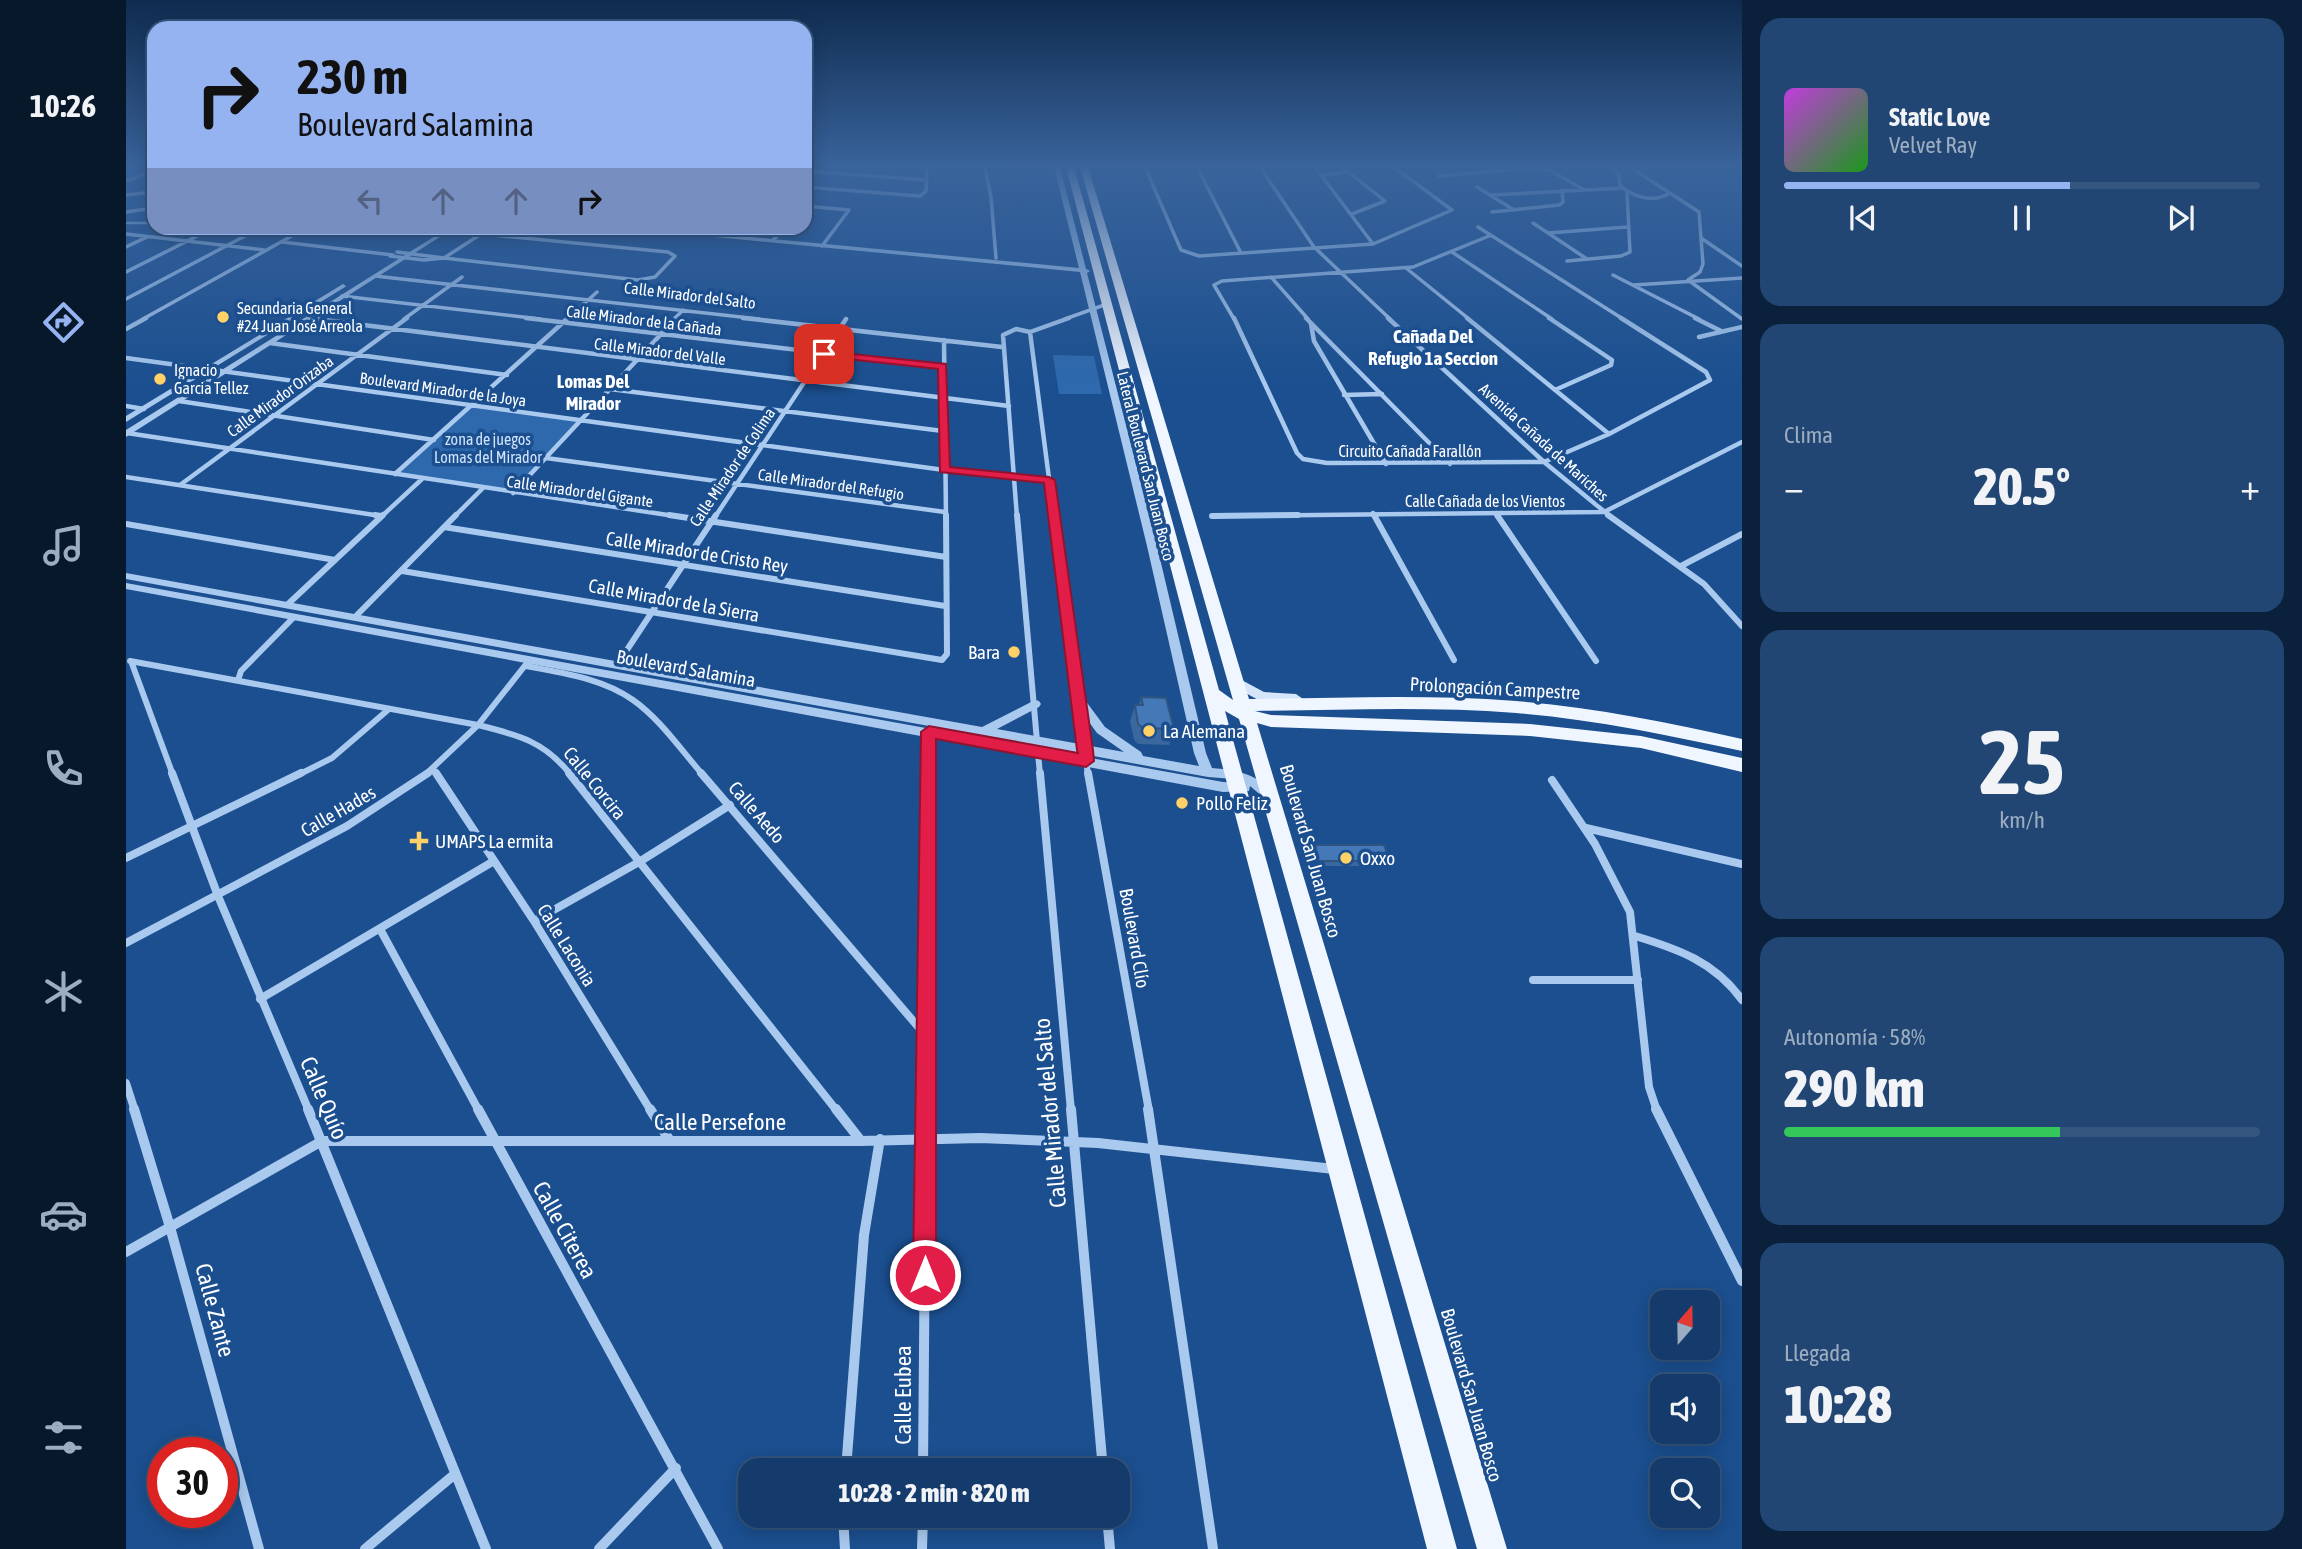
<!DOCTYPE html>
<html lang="es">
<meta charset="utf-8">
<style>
body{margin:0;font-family:"Asap Condensed",sans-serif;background:#214673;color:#f1f3f6;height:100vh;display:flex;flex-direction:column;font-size:26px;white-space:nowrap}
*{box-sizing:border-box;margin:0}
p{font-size:23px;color:#9dadc1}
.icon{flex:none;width:38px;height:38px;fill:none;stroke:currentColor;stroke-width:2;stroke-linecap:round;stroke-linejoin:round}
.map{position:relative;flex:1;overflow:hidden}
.drawer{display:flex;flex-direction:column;gap:18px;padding:18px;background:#0b203b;width:560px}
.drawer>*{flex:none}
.hud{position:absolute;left:21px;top:21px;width:665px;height:214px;border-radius:21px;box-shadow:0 4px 18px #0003,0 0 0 2px #33557e;background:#95b2f1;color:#111;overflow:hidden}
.needle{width:46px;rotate:20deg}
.controls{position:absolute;left:1524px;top:1290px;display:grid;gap:14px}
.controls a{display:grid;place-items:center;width:70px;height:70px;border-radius:14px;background:#143b6b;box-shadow:0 4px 18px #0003,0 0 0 2px #33557e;font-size:35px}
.speed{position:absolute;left:21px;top:1437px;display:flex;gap:14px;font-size:35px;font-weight:700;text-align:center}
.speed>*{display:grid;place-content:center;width:91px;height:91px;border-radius:50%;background:#143b6b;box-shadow:0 4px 18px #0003,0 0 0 2px #33557e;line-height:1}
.speed .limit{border:10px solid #d22;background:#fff;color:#111}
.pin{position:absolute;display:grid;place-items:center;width:60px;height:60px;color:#fff;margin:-30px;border-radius:14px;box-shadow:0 4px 10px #0006}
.me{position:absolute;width:77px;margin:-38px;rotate:0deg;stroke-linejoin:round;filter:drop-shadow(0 0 5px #0008)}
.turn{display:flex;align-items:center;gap:24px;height:147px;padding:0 35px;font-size:32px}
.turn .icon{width:91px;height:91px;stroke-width:2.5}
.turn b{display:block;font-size:49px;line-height:60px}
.lanes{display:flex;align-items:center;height:66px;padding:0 35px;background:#0003;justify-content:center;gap:35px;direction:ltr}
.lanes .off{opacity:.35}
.big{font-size:52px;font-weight:800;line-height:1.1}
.drawer .tile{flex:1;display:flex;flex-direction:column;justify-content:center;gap:10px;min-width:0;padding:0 24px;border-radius:21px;background:#214673}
.drawer .dial{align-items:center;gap:0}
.dial b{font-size:91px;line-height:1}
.song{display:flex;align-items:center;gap:21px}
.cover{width:84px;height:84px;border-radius:10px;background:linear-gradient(135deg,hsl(290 70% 55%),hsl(120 70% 35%))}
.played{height:7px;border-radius:4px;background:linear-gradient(90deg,#95b2f1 60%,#33557e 60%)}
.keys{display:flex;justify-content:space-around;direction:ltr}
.heat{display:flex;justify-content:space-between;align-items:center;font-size:38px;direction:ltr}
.charge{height:10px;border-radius:5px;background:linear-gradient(90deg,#34c759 58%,#33557e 0)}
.trip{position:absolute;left:612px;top:1458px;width:392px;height:70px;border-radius:21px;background:#143b6b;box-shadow:0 4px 18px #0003,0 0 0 2px #33557e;font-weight:800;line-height:70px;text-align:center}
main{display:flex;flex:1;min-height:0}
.dock{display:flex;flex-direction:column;width:126px;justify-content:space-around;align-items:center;background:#08182b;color:#9dadc1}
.dock .icon{width:49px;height:49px}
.dock .selected{color:#95b2f1}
.dock b{font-size:32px;color:#f1f3f6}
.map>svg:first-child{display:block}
.green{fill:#2e69ad}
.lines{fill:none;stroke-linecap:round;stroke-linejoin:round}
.stream{stroke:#9cc4f0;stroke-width:2.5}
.minor-far4{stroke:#a9c9ee;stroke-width:3.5}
.minor-far3{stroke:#a9c9ee;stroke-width:4.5}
.minor-far2{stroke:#a9c9ee;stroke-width:6}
.minor-far1{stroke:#a9c9ee;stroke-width:8}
.minor{stroke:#a9c9ee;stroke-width:10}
.tertiary{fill:#a9c9ee;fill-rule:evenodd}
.secondary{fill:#d6e6fa;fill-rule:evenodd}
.primary{fill:#f0f6ff;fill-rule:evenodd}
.wall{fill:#3a679d}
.building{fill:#4478b7;stroke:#305480;stroke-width:2}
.route{fill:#e11d48;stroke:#92132f;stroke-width:2}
.poi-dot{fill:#ffd166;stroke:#1b4f8f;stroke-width:2.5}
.labels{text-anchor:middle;stroke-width:7;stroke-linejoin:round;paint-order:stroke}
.far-street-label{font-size:16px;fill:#fff;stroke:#1b4f8f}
.far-poi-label{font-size:16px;fill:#fff;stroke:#1b4f8f;text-anchor:start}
.far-park-label{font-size:16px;fill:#cfe3fa;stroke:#1b4f8f}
.far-quarter-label{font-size:19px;font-weight:bold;fill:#fff;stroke:#1b4f8f}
.street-label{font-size:19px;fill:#fff;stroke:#1b4f8f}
.poi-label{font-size:19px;fill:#fff;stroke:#1b4f8f;text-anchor:start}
.near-street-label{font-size:23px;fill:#fff;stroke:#1b4f8f}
</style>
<main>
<nav class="dock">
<b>10:26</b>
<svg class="icon selected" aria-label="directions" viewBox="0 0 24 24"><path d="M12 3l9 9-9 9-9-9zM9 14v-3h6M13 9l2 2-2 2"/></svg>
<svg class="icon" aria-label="music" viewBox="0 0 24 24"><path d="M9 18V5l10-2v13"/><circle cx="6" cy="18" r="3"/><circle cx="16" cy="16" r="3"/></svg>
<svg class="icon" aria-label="phone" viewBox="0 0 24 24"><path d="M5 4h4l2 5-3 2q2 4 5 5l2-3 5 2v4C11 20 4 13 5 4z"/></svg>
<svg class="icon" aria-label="climate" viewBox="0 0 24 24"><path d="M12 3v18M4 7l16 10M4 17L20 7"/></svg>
<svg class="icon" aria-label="car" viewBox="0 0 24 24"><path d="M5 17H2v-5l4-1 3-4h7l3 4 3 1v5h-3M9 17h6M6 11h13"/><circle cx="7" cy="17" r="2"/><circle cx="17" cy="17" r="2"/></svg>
<svg class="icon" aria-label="filters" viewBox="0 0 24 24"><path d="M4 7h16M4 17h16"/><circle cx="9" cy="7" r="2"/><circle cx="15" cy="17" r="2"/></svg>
</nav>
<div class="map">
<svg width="1616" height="1549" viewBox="0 0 1616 1549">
<rect width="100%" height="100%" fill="#1b4f8f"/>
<path class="green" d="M 927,355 L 968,356 L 976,394 L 933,394 Z
M 347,405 L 457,419 L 389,494 L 270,476 Z"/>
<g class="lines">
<path class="stream" d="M 0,223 L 28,223"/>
<path class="minor-far4" d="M 859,167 L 865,197 L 870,258
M 1019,167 L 1055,250 L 1073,256 L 1247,244 L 1326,210 L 1268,167
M 1071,167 L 1115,253
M 1134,167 L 1188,247 L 1264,319
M 1189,167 L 1247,244
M 1216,167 L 1259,201 L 1226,214
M 1488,167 L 1493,175 L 1494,185 C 1507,197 1526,203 1542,194
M 1504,167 L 1573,212 L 1577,264 L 1574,272 L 1562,280 L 1616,319
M 1401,168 L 1423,170 L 1457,189
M 679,171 L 801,180
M 1195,175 L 1221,172
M 1313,176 L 1405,168
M 0,181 L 28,171
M 679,187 L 794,196 L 800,191 L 801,167
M 1351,187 L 1388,210
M 0,195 L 28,192
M 1365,195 L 1496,188
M 679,206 L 723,210 L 696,246
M 0,212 L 28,208
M 1366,212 L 1433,205 L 1437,202 L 1436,190
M 1407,223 L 1461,259
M 1352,227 L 1497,319
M 225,228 L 298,234
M 1422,233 L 1501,227
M 0,234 L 138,250
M 355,234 L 542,252 L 549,256 L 529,277 L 512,280 L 318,258 Z
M 1575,238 L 1616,266
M 647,240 L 659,228
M 156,242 L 267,255
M 0,247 L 21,237
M 271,252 L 318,258
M 1326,252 L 1426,319
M 264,256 L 298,260 L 318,258
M 1441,261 L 1495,256 L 1504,252 L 1501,192
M 1280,268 L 1343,319
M 0,272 L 87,228
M 1487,275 L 1573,319
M 249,276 L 633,319
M 1145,277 L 1182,319
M 1508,285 L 1616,278
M 216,296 L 414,319
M 0,299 L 134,228
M 182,318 L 193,319
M 17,319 L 180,228
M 278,319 L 336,277
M 441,319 L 471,292
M 548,319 L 557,310
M 939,319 L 981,304
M 1108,319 L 1088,285 L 1096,281 L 1287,267 L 1363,236"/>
<path class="minor-far3" d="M 182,318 L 883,406
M 400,318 L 817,367
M 617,318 L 876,347
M 1108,318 L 1171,453 L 1177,459 L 1201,463 L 1418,462 L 1483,434 L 1584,380 L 1580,372 L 1495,318
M 1180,318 L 1324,464
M 1262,318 L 1418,462 L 1485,517
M 1341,318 L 1483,434
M 1423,318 L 1486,360 L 1485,365 L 1429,390
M 1569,318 L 1595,331
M 1185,324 L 1188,341 L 1260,464
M 0,329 L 20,318
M 904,332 L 928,517
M 1573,337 L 1616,327
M 818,340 L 820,517
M 144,343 L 381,375
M 0,358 L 818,470 L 923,480
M 484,389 L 817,431
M 1218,395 L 1256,394
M 53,401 L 308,440
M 0,406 L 18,409
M 1,433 L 555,517
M 420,458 L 819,512
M 269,474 L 442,318
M 0,477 L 255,516
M 54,485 L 281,318
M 387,493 L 550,318
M 1247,513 L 1249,517
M 1370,513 L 1373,517
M 1086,516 L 1478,512 L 1616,442
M 255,517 L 296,479
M 328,517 L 357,488
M 589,517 L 720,319
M 891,517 L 877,335 L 890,329 L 904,332 L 943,318"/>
<path class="minor-far2" d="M 249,515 L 255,516
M 543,515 L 820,557
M 891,515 L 914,775
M 928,515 L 962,775
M 1248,515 L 1328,660
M 1371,515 L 1470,661
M 1482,515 L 1578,584 L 1616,626
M 1086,516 L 1172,515
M 0,524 L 209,560
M 318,527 L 819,606
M 1555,566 L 1616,534
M 276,571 L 816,660 L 821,654 L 820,515
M 161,605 L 257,515
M 229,617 L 330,515
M 4,661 L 352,725 C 392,735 418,741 445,775
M 5,661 L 47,775
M 491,665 L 590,515
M 400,666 C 436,673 476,678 507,700 C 534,719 555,750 577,775
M 112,680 L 115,671 L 168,617
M 307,769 L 311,775
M 172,775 L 206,758 L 263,709
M 299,775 L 352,725 L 401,663
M 803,775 L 803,732"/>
<path class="minor-far1" d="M 46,773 L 92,896 L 183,1111
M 310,773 L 408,921 L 525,1111
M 443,773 L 711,1111
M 575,773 L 800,1036
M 914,773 L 945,1111
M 962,773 L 1023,1111
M 1426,780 L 1469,844 L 1504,912 L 1523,1087 L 1531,1111
M 1460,828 L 1616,864
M 0,858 L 175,773
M 408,921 L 513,862 L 604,805
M 254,929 L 353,1111
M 1509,936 C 1552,949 1589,962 1616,1000
M 0,943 L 221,826 L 302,773
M 1407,980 L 1512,980
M 134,999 L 368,861
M 0,1083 L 9,1111
M 800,1111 L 803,773"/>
<path class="minor" d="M 8,1109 L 44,1227 L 133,1549
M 182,1109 L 360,1549
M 352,1109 L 592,1549
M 524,1109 L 544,1141
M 710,1109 L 735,1141
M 945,1109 L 977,1470
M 1022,1109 L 1087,1549
M 1530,1109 L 1616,1281
M 0,1252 L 196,1141 L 735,1141 L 854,1138 L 972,1143 L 1208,1169
M 720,1470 L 738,1235 L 754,1139
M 797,1470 L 800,1109
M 717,1516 L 719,1549
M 981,1516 L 984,1549
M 239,1549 L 329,1474
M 473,1549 L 550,1468
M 796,1549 L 797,1516"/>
<path class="tertiary" d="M 928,167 L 934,167 L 960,269 L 964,271 L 961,273 L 1031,546 L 1080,753 L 1086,768 C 1109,770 1129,773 1145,791 L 1147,794 L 1145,797 L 1137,797 L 1124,786 L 1123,791 L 1097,792 L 0,589 L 0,583 L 1097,782 L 1120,783 L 1107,779 L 1082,777 L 0,579 L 0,573 L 856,727 L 909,700 L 913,701 L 915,704 L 913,707 L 871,729 L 998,752 L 971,733 L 946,699 L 952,695 L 956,696 L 979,727 L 1015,752 L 1017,756 L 1073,766 L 1068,753 L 1021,546 L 954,272 L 516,230 L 513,228 L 530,228 L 953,268 Z
M 322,228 L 328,228 L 0,437 L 0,430 Z
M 449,228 L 466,228 L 528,235 L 525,237 Z
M 217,284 L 220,286 L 219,287 L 0,422 L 0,416 Z"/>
<path class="secondary" d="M 1110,677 L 1138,692 L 1170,694 L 1177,699 L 1170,704 L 1136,702 L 1105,685 L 1104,682 Z"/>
<path class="primary" d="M 940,167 L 948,167 L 1093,690 L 1107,700 L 954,167 L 962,167 L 1123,699 C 1212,698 1301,694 1390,701 C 1466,707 1541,722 1616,739 L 1616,751 C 1541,735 1467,719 1390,713 C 1303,706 1216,710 1129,711 L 1145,715 L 1404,724 L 1515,736 L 1616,758 L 1616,772 L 1515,748 L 1404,736 L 1145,727 L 1131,723 L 1381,1549 L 1351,1549 L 1113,719 L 1099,711 L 1331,1549 L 1301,1549 Z"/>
</g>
<path class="wall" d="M 1015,697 L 1048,729 L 1043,745 L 1012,744 L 1008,740 L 1004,721 L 1009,705 L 1013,705 Z
M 1183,845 L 1264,861 L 1260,866 L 1185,866 L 1180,850 Z"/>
<path class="building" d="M 1015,697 L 1040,698 L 1048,729 L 1017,728 L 1012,724 L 1009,705 L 1017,705 Z
M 1183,845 L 1258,845 L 1264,861 L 1188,861 Z"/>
<linearGradient id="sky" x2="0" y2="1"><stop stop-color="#0f2b4f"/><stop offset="0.43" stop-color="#39639b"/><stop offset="1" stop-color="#39639b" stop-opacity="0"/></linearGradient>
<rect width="1616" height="384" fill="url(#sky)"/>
<path class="route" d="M 698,351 L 820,364 L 824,467 L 923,477 L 929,480 L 967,750 L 968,761 L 960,767 L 810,739 L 810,1275 L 807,1283 L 799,1287 L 790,1283 L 787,1275 L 795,732 L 803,726 L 952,753 L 951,750 L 918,483 L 814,472 L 812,369 L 694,356 L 693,354 Z"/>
<g class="poi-dot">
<circle cx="97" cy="317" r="7"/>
<circle cx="34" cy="379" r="7"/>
<circle cx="888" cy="652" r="7"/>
<circle cx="1023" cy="731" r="7"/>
<circle cx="1056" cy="803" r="7"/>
<path d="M289.5 830.5h7v7h7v7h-7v7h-7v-7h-7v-7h7z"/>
<circle cx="1220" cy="858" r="7"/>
</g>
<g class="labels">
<g class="far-street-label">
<text transform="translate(564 295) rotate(7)" y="6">Calle Mirador del Salto</text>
<text transform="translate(518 320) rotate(7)" y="6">Calle Mirador de la Cañada</text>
<text transform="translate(534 351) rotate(7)" y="6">Calle Mirador del Valle</text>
<text transform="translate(317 389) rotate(8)" y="6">Boulevard Mirador de la Joya</text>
<text transform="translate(154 396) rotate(-36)" y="6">Calle Mirador Orizaba</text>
<text transform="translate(1418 442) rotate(42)" y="6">Avenida Cañada de Mariches</text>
<text x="1284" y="457">Circuito Cañada Farallón</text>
<text transform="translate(1020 466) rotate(76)" y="6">Lateral Boulevard San Juan Bosco</text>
<text transform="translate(606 467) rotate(-56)" y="6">Calle Mirador de Colima</text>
<text transform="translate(705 484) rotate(8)" y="6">Calle Mirador del Refugio</text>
<text transform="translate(454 491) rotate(8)" y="6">Calle Mirador del Gigante</text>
<text x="1359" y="507">Calle Cañada de los Vientos</text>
</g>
<g class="far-poi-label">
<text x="111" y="314">Secundaria General<tspan x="111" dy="18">#24 Juan José Arreola</tspan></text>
<text x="48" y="376">Ignacio<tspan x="48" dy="18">Garcia Tellez</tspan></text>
</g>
<g class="far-park-label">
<text x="362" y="445">zona de juegos<tspan x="362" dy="18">Lomas del Mirador</tspan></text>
</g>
<g class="far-quarter-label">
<text x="1307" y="343">Cañada Del<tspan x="1307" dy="22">Refugio 1a Seccion</tspan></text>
<text x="467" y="388">Lomas Del<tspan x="467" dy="22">Mirador</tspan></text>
</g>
<g class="street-label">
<text transform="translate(571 552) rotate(9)" y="7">Calle Mirador de Cristo Rey</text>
<text transform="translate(548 600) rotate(10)" y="7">Calle Mirador de la Sierra</text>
<text transform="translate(560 668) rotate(10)" y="7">Boulevard Salamina</text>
<text transform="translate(1369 688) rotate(3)" y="7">Prolongación Campestre</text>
<text transform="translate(469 783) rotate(51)" y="7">Calle Corcira</text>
<text transform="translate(212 811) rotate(-30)" y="7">Calle Hades</text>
<text transform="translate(631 812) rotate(49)" y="7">Calle Aedo</text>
<text transform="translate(1185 851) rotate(74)" y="7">Boulevard San Juan Bosco</text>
<text transform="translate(1009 938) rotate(80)" y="7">Boulevard Clío</text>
<text transform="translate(441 945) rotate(58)" y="7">Calle Laconia</text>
<text transform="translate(1346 1395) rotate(74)" y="7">Boulevard San Juan Bosco</text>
</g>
<g class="poi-label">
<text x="874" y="659" text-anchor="end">Bara</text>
<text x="1037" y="738">La Alemana</text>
<text x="1070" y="810">Pollo Feliz</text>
<text x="309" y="848">UMAPS La ermita</text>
<text x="1234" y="865">Oxxo</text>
</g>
<g class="near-street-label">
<text transform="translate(198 1098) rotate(67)" y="8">Calle Quío</text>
<text transform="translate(924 1113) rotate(-95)" y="8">Calle Mirador del Salto</text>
<text x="594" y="1130">Calle Persefone</text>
<text transform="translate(439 1230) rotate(61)" y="8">Calle Citerea</text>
<text transform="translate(89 1310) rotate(75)" y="8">Calle Zante</text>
<text transform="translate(777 1395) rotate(-90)" y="8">Calle Eubea</text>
</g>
</g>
</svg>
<div class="controls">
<a><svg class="needle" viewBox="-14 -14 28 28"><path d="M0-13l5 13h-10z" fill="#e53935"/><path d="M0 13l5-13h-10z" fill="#9dadc1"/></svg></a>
<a><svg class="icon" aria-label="sound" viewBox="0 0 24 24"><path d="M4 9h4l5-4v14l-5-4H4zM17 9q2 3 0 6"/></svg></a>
<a><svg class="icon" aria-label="search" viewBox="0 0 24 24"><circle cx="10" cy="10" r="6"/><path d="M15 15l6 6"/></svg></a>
</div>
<div class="speed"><div class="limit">30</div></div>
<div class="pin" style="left:698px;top:354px;background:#d93025"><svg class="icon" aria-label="arrive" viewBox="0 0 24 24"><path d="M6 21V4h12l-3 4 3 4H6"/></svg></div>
<svg class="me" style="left:799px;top:1275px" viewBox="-20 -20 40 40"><circle r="17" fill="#e11d48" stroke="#fff" stroke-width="3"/><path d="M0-11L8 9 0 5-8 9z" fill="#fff"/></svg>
<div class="trip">10:28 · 2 min · 820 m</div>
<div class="hud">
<div class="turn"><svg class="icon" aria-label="right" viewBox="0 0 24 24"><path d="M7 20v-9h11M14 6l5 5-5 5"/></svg><div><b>230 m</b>Boulevard Salamina</div></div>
<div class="lanes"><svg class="icon off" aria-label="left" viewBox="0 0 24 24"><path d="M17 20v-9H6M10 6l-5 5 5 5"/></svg><svg class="icon off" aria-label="ahead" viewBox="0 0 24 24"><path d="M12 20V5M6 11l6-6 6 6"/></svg><svg class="icon off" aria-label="ahead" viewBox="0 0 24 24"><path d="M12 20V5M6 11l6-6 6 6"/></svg><svg class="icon" aria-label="right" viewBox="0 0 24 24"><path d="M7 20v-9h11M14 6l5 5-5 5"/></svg></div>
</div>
</div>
<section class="drawer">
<div class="tile">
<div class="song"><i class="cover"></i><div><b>Static Love</b><p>Velvet Ray</p></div></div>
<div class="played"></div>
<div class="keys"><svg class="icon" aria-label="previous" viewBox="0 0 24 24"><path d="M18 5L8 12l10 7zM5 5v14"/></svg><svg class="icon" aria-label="pause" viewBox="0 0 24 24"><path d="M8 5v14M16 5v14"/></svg><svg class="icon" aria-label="next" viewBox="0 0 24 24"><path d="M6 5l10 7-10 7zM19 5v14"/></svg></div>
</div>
<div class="tile"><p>Clima</p>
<div class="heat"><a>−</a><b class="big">20.5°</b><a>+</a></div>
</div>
<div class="tile dial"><b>25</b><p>km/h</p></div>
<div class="tile"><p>Autonomía · 58%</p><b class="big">290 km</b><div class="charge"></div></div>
<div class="tile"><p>Llegada</p><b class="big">10:28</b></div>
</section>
</main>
